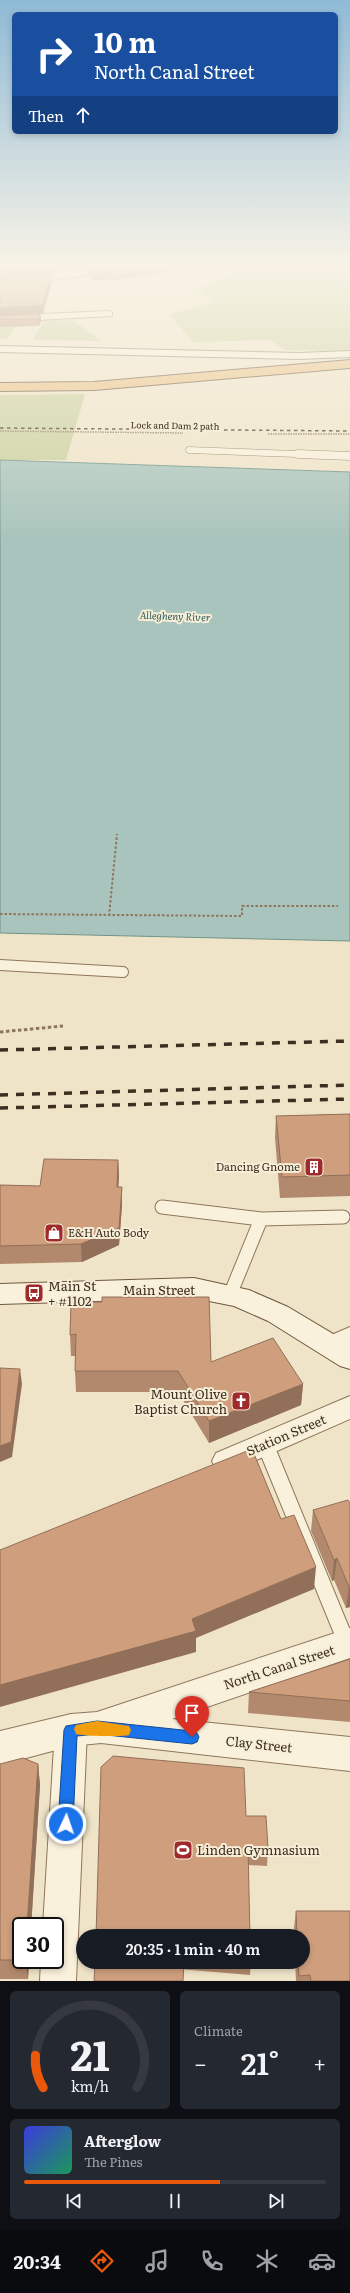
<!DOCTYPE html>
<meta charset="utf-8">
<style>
body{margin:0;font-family:Literata,serif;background:#242831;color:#f1f3f6;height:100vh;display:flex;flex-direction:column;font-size:15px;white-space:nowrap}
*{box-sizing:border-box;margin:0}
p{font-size:13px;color:#9ea1a6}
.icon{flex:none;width:22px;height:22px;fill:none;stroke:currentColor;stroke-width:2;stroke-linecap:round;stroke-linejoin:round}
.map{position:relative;height:1981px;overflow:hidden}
.side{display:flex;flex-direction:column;gap:10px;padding:10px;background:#0d0f14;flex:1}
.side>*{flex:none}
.top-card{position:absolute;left:12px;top:12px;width:326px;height:122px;border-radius:6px;box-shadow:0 2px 6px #0003;background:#1a4fa0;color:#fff;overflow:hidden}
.speed{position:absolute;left:12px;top:1917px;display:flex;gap:8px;font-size:20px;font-weight:700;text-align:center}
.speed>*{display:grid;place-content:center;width:52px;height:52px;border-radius:50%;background:#171b24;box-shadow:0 2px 6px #0003;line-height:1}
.speed .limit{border:2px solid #111;border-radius:6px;background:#fff;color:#111}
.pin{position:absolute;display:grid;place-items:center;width:34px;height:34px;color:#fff;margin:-41px -17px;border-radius:50% 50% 50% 0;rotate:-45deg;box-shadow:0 0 4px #0007}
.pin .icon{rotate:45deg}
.me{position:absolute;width:44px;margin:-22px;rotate:3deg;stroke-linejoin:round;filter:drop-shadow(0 0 3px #0008)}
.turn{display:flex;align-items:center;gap:14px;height:84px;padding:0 16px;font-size:18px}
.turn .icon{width:52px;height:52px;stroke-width:2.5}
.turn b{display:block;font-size:28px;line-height:34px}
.then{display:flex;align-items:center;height:38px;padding:0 16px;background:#0003;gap:8px;font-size:15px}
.big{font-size:30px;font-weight:600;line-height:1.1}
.side .widget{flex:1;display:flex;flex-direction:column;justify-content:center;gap:6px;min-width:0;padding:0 14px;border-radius:6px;background:#242831}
.side .dial{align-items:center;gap:0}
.dial svg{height:104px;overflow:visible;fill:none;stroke:#363941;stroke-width:7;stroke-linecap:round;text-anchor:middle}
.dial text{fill:#f1f3f6;stroke:none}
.song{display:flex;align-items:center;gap:12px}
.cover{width:48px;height:48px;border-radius:6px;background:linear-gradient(135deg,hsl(240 70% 55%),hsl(150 70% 35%))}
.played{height:4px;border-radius:2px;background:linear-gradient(90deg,#ea580c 65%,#363941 65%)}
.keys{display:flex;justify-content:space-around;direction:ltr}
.heat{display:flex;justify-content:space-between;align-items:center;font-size:22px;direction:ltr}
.side .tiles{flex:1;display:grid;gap:10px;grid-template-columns:1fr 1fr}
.widget:last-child{grid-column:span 2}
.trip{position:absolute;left:76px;top:1929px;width:234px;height:40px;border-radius:20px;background:#171b24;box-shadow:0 2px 6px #0003;font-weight:600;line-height:40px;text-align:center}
.tab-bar{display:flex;height:64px;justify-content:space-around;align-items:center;background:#090b0e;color:#9ea1a6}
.tab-bar .icon{width:28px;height:28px}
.tab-bar .on{color:#ea580c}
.tab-bar b{font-size:18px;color:#f1f3f6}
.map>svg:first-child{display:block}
.green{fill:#c9cf9b}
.water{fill:#a9c4bc;stroke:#6f938a}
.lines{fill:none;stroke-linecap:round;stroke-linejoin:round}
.service-far4-casing{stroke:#8d765c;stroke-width:7}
.service-far3-casing{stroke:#8d765c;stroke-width:9}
.service-far2-casing{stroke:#8d765c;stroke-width:12}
.service-far1-casing{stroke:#8d765c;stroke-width:15}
.service-casing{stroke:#8d765c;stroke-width:18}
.minor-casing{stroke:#8d765c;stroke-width:2}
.tertiary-casing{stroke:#8d765c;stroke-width:2}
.secondary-casing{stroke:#6f573f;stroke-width:2}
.trunk-casing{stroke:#5b4430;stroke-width:2}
.path-far2{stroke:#8d765c;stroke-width:1.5;stroke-dasharray:1.5 1;stroke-linecap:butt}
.path-far1{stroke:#8d765c;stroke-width:2;stroke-dasharray:2.5 2;stroke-linecap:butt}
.path{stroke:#8d765c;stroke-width:3;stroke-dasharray:3.5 2.5;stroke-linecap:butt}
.service-far4{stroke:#faf1dc;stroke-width:6}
.service-far3{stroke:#faf1dc;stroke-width:8}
.service-far2{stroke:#faf1dc;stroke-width:10}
.service-far1{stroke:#faf1dc;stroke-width:13}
.service{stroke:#faf1dc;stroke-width:16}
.minor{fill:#faf1dc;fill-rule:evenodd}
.tertiary{fill:#faf1dc;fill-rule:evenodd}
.secondary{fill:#faf1dc;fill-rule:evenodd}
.trunk{fill:#eabe7c;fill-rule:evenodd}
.rail-far1{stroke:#3d2e20;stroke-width:1.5;stroke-dasharray:3.5 3.5;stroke-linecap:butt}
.rail{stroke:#3d2e20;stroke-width:3.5;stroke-dasharray:8 8;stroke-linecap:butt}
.wall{fill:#b2896c}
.shaded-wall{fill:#916f58}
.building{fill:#cf9f7d;stroke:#916f58}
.route{fill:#1a73e8;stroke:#114b97}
.slow{fill:#f59e0b}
.labels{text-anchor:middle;stroke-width:4;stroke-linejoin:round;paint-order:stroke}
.far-street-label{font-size:9px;fill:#3d2e20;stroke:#f7eed8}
.far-water-label{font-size:10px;font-style:italic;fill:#2f5d5a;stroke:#f7eed8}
.poi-label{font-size:11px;fill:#3d2e20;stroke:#f7eed8;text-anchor:end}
.near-poi-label{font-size:13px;fill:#3d2e20;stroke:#f7eed8;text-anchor:start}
.near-street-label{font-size:13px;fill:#3d2e20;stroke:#f7eed8}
</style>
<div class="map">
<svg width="350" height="1981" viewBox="0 0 350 1981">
<rect width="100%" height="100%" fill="#f0e4c8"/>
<path class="green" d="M 326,263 L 350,263 L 350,268 L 300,268 Z
M 350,269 L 350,351 L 285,350 L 270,340 L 193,342 L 169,314 L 215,302 L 197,289 L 238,271 Z
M 72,320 L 102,341 L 32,340 L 44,321 Z
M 20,321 L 6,340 L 0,339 L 0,322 Z
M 85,394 L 66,460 L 0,460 L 0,395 Z"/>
<path class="water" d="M 0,460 L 350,472 L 350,941 L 0,933 Z"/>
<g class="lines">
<defs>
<path id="service-far4" d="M 189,450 L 325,455"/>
<path id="service-far3" d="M 298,454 L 350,456"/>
<path id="service-far2" d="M 0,965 L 123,972"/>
<path id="service-far1" d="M 162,1207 L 261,1219
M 230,1295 L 261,1219 L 343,1217"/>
<path id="service" d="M 265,1444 L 347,1644"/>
<path id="minor" d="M 121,263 L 148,263 L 143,266 L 33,283 L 0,282 L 0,276 L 33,277 Z
M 108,311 L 112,312 L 112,316 L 0,322 L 0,316 Z
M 0,346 L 299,353 L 350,351 L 350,357 L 299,359 L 0,352 Z
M 350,1327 L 350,1349 L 331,1356 L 322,1353 L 318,1346 L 322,1339 Z
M 350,1396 L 350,1419 L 236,1469 L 226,1473 L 216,1469 L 212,1461 L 216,1453 Z
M 71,1714 L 82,1719 L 87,1730 L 76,1981 L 40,1981 L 41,1960 L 55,1960 L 55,1926 L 43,1926 L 55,1730 L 60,1719 Z"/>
<path id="tertiary" d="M 350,1628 L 350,1658 L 172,1719 L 350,1737 L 350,1771 L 101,1743 L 71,1746 L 0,1765 L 0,1731 L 71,1714 L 97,1712 Z"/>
<path id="secondary" d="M 194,1278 L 249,1290 L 288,1307 L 350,1344 L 350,1369 L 340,1366 L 268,1321 L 234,1306 L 194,1298 L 0,1304 L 0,1284 Z"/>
<path id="trunk" d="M 350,360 L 350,368 L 94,390 L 0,391 L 0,383 L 94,382 Z"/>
</defs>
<use href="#service-far4" class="service-far4-casing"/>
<use href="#service-far3" class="service-far3-casing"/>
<use href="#service-far2" class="service-far2-casing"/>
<use href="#service-far1" class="service-far1-casing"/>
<use href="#service" class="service-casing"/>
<use href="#minor" class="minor-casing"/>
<use href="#tertiary" class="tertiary-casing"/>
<use href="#secondary" class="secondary-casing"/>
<use href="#trunk" class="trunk-casing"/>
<path class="path-far2" d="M 0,431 L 183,433
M 268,434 L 350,434"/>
<path class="path-far1" d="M 0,914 L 242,916 L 242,906 L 338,906
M 109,916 L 117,834"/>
<path class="path" d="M 0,1032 L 63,1026"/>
<use href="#service-far4" class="service-far4"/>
<use href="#service-far3" class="service-far3"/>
<use href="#service-far2" class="service-far2"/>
<use href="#service-far1" class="service-far1"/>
<use href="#service" class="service"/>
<use href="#minor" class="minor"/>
<use href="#tertiary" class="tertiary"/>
<use href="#secondary" class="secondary"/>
<use href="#trunk" class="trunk"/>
<path class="rail-far1" d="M 0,428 L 350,431"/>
<path class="rail" d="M 0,1050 L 350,1041
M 0,1095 L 350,1085
M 0,1108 L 350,1099"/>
</g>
<path class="wall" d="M 0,263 L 57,263 L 54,272 L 33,276 L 3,275 L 0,273 Z
M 67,263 L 108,263 L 76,269 Z
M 121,263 L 115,281 L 112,279 L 95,281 L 88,276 L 87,269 Z
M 40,314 L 41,321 L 39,326 L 0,327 L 0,316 Z
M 350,1114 L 350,1196 L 280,1198 L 275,1138 L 276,1116 Z
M 118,1160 L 119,1177 L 118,1187 L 122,1205 L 119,1245 L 82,1262 L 0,1264 L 0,1185 L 40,1186 Z
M 71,1302 L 211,1362 L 303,1384 L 301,1405 L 209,1443 L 178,1392 L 76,1392 L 75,1371 L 75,1356 L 71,1356 L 70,1335 Z
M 350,1503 L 350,1607 L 346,1608 L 334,1580 L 332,1581 L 311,1531 L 313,1510 Z
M 350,1659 L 350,1722 L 248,1713 L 249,1692 Z
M 0,1764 L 38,1764 L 40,1785 L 28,1979 L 0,1979 Z
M 246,1816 L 268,1848 L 267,1866 L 248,1865 Z
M 296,1911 L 350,1981 L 296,1981 L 295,1962 L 303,1962 L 303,1936 L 294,1936 L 294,1928 Z
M 95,1962 L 251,1962 L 250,1975 Z"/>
<path class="shaded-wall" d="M 54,263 L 57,263 L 54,272 L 33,276 L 33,268 Z
M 76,263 L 108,263 L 76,269 Z
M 171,263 L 212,263 L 115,281 L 114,274 Z
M 112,272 L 112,279 L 95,281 L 95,273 Z
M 51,274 L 52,282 L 43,313 L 0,316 L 0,308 Z
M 40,314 L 41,321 L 39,326 L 39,319 Z
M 118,1160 L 119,1177 L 117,1205 L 117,1187 Z
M 122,1187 L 122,1205 L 119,1245 L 82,1262 L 81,1244 Z
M 20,1369 L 22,1384 L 12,1457 L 0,1462 L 0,1446 Z
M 303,1384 L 301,1405 L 209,1443 L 209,1421 Z
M 337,1558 L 334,1580 L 332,1581 L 334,1560 Z
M 316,1567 L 314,1589 L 196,1638 L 196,1652 L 0,1707 L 0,1685 L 192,1619 Z
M 350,1586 L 350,1607 L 346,1608 L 349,1587 Z
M 38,1764 L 40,1785 L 31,1926 L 27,1926 Z
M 25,1960 L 29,1960 L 28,1979 Z"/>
<path class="building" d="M 0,263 L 54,263 L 54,265 L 33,268 L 3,267 L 0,266 Z
M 121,263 L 171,263 L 114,274 L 112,272 L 95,273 L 87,269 Z
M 51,274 L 43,305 L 0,308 L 0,276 L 33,277 Z
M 40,314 L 39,319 L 0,319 L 0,316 Z
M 350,1114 L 350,1175 L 282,1177 L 276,1116 Z
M 44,1159 L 118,1160 L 117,1187 L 122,1187 L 119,1228 L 81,1244 L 0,1246 L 0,1185 L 40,1186 Z
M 102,1297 L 209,1297 L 211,1362 L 273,1338 L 303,1384 L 209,1421 L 178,1371 L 75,1371 L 76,1334 L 70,1335 L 71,1302 L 102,1302 Z
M 0,1368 L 20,1369 L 11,1442 L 0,1446 Z
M 252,1449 L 281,1519 L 294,1515 L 316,1567 L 192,1619 L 196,1631 L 0,1685 L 0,1550 Z
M 348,1500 L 350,1503 L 350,1586 L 349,1587 L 337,1558 L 334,1560 L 313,1510 Z
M 350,1659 L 350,1701 L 249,1692 Z
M 113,1756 L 244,1768 L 246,1816 L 266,1816 L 268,1848 L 248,1848 L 250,1936 L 96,1936 L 101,1767 Z
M 23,1758 L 38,1764 L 27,1926 L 21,1926 L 21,1960 L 0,1960 L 0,1764 Z
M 296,1911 L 350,1911 L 350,1981 L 311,1981 L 310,1975 L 299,1976 L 298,1962 L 303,1962 L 303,1936 L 297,1936 Z
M 95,1962 L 184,1962 L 183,1981 L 94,1981 Z"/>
<linearGradient id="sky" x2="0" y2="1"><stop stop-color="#8fbad6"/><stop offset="0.49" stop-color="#f8f3e6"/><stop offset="1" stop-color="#f8f3e6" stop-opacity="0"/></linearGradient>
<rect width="350" height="541" fill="url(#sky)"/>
<path class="route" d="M 97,1721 L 192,1731 L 197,1733 L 199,1737 L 197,1742 L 192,1744 L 97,1734 L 77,1736 L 73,1824 L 71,1829 L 66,1832 L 61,1829 L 58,1824 L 64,1730 L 66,1726 Z"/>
<path class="slow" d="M 97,1721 L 129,1726 L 131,1730 L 129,1735 C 124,1737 81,1736 76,1734 L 74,1729 L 76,1725 Z"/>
<defs>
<symbol id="building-square" viewBox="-11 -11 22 22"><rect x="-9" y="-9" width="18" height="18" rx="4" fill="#9e2a2b" stroke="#f7eed8"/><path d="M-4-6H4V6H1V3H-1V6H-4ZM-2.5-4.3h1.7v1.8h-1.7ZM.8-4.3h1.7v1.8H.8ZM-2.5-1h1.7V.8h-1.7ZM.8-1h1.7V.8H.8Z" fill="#fff"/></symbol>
<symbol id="shop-square" viewBox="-11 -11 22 22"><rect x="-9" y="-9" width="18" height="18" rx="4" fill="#9e2a2b" stroke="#f7eed8"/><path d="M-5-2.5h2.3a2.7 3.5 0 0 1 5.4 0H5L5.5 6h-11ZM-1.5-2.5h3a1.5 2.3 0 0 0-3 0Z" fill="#fff"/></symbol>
<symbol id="bus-square" viewBox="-11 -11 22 22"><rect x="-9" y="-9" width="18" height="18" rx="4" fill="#9e2a2b" stroke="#f7eed8"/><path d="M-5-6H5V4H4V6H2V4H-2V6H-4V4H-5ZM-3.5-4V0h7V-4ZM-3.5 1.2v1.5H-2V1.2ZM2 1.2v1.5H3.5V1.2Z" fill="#fff"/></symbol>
<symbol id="church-square" viewBox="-11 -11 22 22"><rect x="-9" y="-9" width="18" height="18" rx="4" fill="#9e2a2b" stroke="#f7eed8"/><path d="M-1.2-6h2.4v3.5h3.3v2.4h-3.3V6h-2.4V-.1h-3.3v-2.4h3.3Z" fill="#fff"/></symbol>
<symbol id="stadium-square" viewBox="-11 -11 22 22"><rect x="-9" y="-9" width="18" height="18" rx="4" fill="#9e2a2b" stroke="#f7eed8"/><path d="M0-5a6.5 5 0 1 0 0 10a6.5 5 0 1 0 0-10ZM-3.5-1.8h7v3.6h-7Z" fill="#fff"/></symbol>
</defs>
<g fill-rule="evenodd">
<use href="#building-square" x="303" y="1156" width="22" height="22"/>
<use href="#shop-square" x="43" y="1222" width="22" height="22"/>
<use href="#bus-square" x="23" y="1282" width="22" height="22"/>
<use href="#church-square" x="230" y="1390" width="22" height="22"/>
<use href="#stadium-square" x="172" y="1839" width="22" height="22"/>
</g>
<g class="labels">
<g class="far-street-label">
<text transform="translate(175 426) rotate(1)" y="3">Lock and Dam 2 path</text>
</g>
<g class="far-water-label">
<text transform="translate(175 616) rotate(2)" y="4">Allegheny River</text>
</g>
<g class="poi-label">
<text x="300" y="1171">Dancing Gnome</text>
<text x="68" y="1237" text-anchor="start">E&amp;H Auto Body</text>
</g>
<g class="near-poi-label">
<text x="48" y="1291">Main St<tspan x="48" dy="15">+ #1102</tspan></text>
<text x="227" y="1399" text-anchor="end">Mount Olive<tspan x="227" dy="15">Baptist Church</tspan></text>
<text x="197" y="1855">Linden Gymnasium</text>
</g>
<g class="near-street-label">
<text x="159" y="1295">Main Street</text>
<text transform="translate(286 1435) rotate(-23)" y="5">Station Street</text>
<text transform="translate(279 1667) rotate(-18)" y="5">North Canal Street</text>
<text transform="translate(259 1744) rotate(6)" y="5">Clay Street</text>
</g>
</g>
</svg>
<div class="speed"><div class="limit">30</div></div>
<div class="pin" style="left:192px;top:1737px;background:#d93025"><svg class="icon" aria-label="arrive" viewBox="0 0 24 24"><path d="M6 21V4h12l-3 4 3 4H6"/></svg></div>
<svg class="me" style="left:66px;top:1824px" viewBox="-20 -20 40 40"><circle r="17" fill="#1a73e8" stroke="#fff" stroke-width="3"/><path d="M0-11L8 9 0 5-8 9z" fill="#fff"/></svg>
<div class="trip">20:35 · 1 min · 40 m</div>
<div class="top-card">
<div class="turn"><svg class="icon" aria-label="right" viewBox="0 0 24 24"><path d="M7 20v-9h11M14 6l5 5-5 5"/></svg><div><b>10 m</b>North Canal Street</div></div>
<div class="then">Then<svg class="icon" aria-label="ahead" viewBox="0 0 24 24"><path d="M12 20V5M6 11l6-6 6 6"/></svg></div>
</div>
</div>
<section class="side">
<div class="tiles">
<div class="widget dial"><svg viewBox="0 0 100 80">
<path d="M14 69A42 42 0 1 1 86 69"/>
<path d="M14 69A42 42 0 0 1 8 44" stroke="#ea580c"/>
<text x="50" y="56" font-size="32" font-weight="700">21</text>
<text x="50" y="72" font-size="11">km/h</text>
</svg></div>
<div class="widget"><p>Climate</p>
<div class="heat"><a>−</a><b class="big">21°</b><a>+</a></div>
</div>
<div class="widget">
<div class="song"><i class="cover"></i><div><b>Afterglow</b><p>The Pines</p></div></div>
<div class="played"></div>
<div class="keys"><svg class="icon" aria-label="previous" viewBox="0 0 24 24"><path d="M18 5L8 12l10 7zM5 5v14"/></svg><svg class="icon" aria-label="pause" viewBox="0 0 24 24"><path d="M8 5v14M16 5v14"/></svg><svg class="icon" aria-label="next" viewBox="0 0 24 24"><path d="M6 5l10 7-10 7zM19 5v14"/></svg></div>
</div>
</div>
</section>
<nav class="tab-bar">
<b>20:34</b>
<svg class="icon on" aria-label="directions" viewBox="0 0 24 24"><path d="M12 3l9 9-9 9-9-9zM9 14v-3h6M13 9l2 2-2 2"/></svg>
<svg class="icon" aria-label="music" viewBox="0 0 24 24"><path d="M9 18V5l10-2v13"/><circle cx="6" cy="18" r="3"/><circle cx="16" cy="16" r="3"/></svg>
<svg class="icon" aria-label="phone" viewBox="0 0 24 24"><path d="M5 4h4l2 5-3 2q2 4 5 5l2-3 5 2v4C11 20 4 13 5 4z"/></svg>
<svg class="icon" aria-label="climate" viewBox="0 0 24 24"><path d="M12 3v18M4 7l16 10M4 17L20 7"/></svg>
<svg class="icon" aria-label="car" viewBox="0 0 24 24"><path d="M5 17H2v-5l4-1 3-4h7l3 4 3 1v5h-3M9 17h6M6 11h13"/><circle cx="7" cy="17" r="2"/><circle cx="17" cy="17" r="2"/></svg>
</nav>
